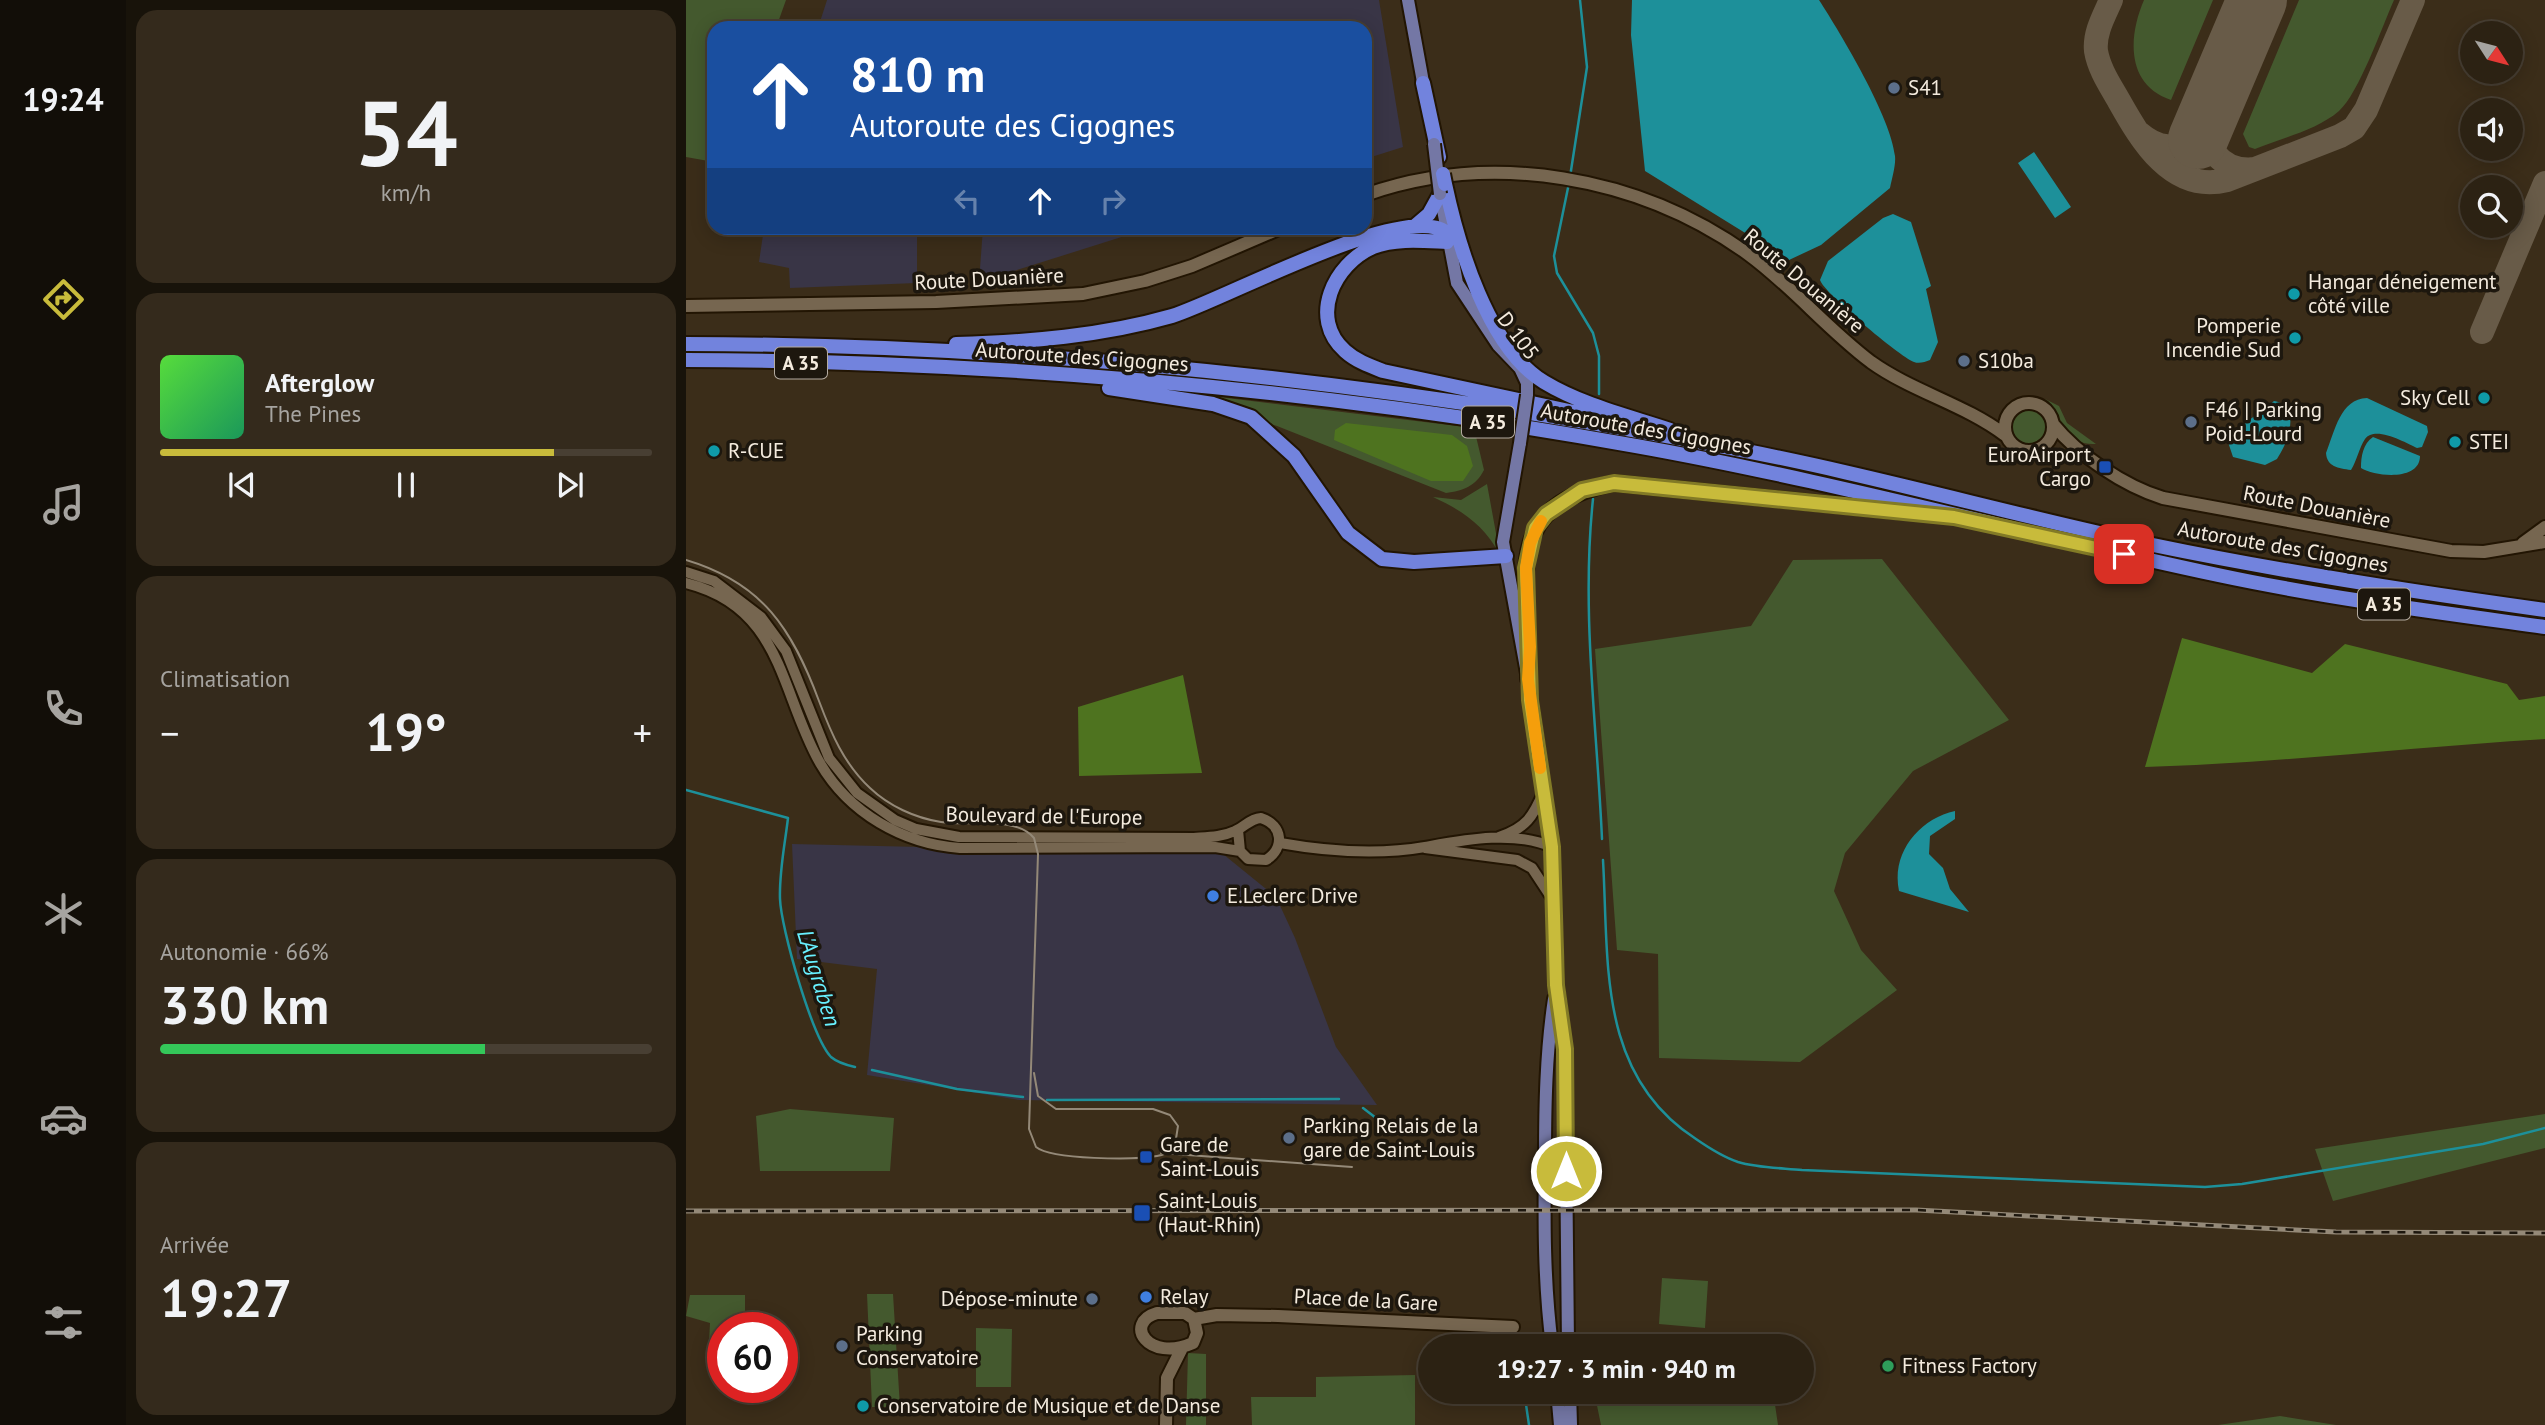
<!DOCTYPE html>
<html lang="fr">
<meta charset="utf-8">
<style>
body{margin:0;font-family:"PT Sans",sans-serif;background:#342a1c;color:#f1f3f6;height:100vh;display:flex;flex-direction:column;font-size:26px;white-space:nowrap}
*{box-sizing:border-box;margin:0}
p{font-size:23px;color:#a6a4a0}
.icon{flex:none;width:38px;height:38px;fill:none;stroke:currentColor;stroke-width:2;stroke-linecap:round;stroke-linejoin:round}
.map{position:relative;flex:1;overflow:hidden}
.details{display:flex;flex-direction:column;gap:10px;padding:10px;background:#18130a;width:560px}
.details>*{flex:none}
.guide{position:absolute;left:21px;top:21px;width:665px;height:214px;border-radius:21px;box-shadow:0 4px 18px #0003,0 0 0 2px #483f33;background:#1a4fa0;color:#fff;overflow:hidden}
.needle{width:46px;rotate:126deg}
.tools{position:absolute;left:1774px;top:21px;display:grid;gap:14px}
.tools a{display:grid;place-items:center;width:63px;height:63px;border-radius:50%;background:#2c2213;box-shadow:0 4px 18px #0003,0 0 0 2px #483f33;font-size:35px}
.speed{position:absolute;left:21px;top:1312px;display:flex;gap:14px;font-size:35px;font-weight:700;text-align:center}
.speed>*{display:grid;place-content:center;width:91px;height:91px;border-radius:50%;background:#2c2213;box-shadow:0 4px 18px #0003,0 0 0 2px #483f33;line-height:1}
.speed .limit{border:10px solid #d22;background:#fff;color:#111}
.pin{position:absolute;display:grid;place-items:center;width:60px;height:60px;color:#fff;margin:-30px;border-radius:14px;box-shadow:0 4px 10px #0006}
.me{position:absolute;width:77px;margin:-38px;rotate:0deg;stroke-linejoin:round;filter:drop-shadow(0 0 5px #0008)}
.turn{display:flex;align-items:center;gap:24px;height:147px;padding:0 28px;font-size:32px}
.turn .icon{width:91px;height:91px;stroke-width:2.5}
.turn b{display:block;font-size:49px;line-height:60px}
.lanes{display:flex;align-items:center;height:66px;padding:0 28px;background:#0003;justify-content:center;gap:35px;direction:ltr}
.lanes .off{opacity:.35}
.big{font-size:52px;font-weight:800;line-height:1.1}
.details .widget{flex:1;display:flex;flex-direction:column;justify-content:center;gap:10px;min-width:0;padding:0 24px;border-radius:21px;background:#342a1c}
.details .dial{align-items:center;gap:0}
.dial b{font-size:91px;line-height:1}
.song{display:flex;align-items:center;gap:21px}
.cover{width:84px;height:84px;border-radius:10px;background:linear-gradient(135deg,hsl(110 70% 55%),hsl(150 70% 35%))}
.played{height:7px;border-radius:4px;background:linear-gradient(90deg,#c8bb3b 80%,#483f33 80%)}
.keys{display:flex;justify-content:space-around;direction:ltr}
.heat{display:flex;justify-content:space-between;align-items:center;font-size:38px;direction:ltr}
.charge{height:10px;border-radius:5px;background:linear-gradient(90deg,#34c759 66%,#483f33 0)}
.trip{position:absolute;left:732px;top:1334px;width:396px;height:70px;border-radius:35px;background:#2c2213;box-shadow:0 4px 18px #0003,0 0 0 2px #483f33;font-weight:800;line-height:70px;text-align:center}
main{display:flex;flex:1;min-height:0}
.tabs{display:flex;flex-direction:column;width:126px;justify-content:space-around;align-items:center;background:#120e08;color:#a6a4a0}
.tabs .icon{width:49px;height:49px}
.tabs .on{color:#c8bb3b}
.tabs b{font-size:32px;color:#f1f3f6}
.map>svg:first-child{display:block}
.industrial{fill:#393546}
.green{fill:#44592e}
.forest{fill:#4e731f}
.water{fill:#1d909a}
.lines{fill:none;stroke-linecap:round;stroke-linejoin:round}
.stream{stroke:#1d909a;stroke-width:2.5}
.taxiway{stroke:#685b48;stroke-width:24}
.runway{stroke:#685b48;stroke-width:60}
.tertiary-casing{stroke:#221503;stroke-width:14}
.secondary-casing{stroke:#221503;stroke-width:16}
.primary-casing{stroke:#221503;stroke-width:16}
.motorway-casing{stroke:#221503;stroke-width:18}
.tertiary{stroke:#766650;stroke-width:10}
.secondary{stroke:#766650;stroke-width:12}
.primary{stroke:#7477a5;stroke-width:12}
.motorway{stroke:#7283dd;stroke-width:14}
.tram{stroke:#948978;stroke-width:2}
.rail-casing{stroke:#948978;stroke-width:5}
.rail{stroke:#1d170e;stroke-width:2.5;stroke-dasharray:8;stroke-linecap:butt}
.primary-bridge-casing{stroke:#221503;stroke-width:16;stroke-linecap:butt}
.motorway-bridge-casing{stroke:#221503;stroke-width:18;stroke-linecap:butt}
.primary-bridge{stroke:#7477a5;stroke-width:12}
.motorway-bridge{stroke:#7283dd;stroke-width:14}
.route-casing{stroke:#827a26;stroke-width:18}
.route{stroke:#c8bb3b;stroke-width:12}
.slow{stroke:#f59e0b;stroke-width:12}
.service-dot{fill:#5c6f8a;stroke:#1d170e;stroke-width:2.5}
.culture-dot{fill:#0f9aa8;stroke:#1d170e;stroke-width:2.5}
.transit-dot{fill:#1a4fb4;stroke:#1d170e;stroke-width:2.5}
.shop-dot{fill:#3f7fe0;stroke:#1d170e;stroke-width:2.5}
.leisure-dot{fill:#2e9e5b;stroke:#1d170e;stroke-width:2.5}
.labels{text-anchor:middle;stroke-width:7;stroke-linejoin:round;paint-order:stroke}
.shield{fill:#1d170e;stroke:#b4aba0;stroke-width:2}
.shield-label{font-size:19px;font-weight:bold;fill:#f4ebde}
.poi-label{font-size:21px;fill:#f4ebde;stroke:#1d170e;text-anchor:start}
.street-label{font-size:21px;fill:#f4ebde;stroke:#1d170e}
.water-label{font-size:23px;font-style:italic;fill:#68f1ff;stroke:#1d170e}
</style>
<main>
<nav class="tabs">
<b>19:24</b>
<svg class="icon on" aria-label="directions" viewBox="0 0 24 24"><path d="M12 3l9 9-9 9-9-9zM9 14v-3h6M13 9l2 2-2 2"/></svg>
<svg class="icon" aria-label="music" viewBox="0 0 24 24"><path d="M9 18V5l10-2v13"/><circle cx="6" cy="18" r="3"/><circle cx="16" cy="16" r="3"/></svg>
<svg class="icon" aria-label="phone" viewBox="0 0 24 24"><path d="M5 4h4l2 5-3 2q2 4 5 5l2-3 5 2v4C11 20 4 13 5 4z"/></svg>
<svg class="icon" aria-label="climate" viewBox="0 0 24 24"><path d="M12 3v18M4 7l16 10M4 17L20 7"/></svg>
<svg class="icon" aria-label="car" viewBox="0 0 24 24"><path d="M5 17H2v-5l4-1 3-4h7l3 4 3 1v5h-3M9 17h6M6 11h13"/><circle cx="7" cy="17" r="2"/><circle cx="17" cy="17" r="2"/></svg>
<svg class="icon" aria-label="filters" viewBox="0 0 24 24"><path d="M4 7h16M4 17h16"/><circle cx="9" cy="7" r="2"/><circle cx="15" cy="17" r="2"/></svg>
</nav>
<section class="details">
<div class="widget dial"><b>54</b><p>km/h</p></div>
<div class="widget">
<div class="song"><i class="cover"></i><div><b>Afterglow</b><p>The Pines</p></div></div>
<div class="played"></div>
<div class="keys"><svg class="icon" aria-label="previous" viewBox="0 0 24 24"><path d="M18 5L8 12l10 7zM5 5v14"/></svg><svg class="icon" aria-label="pause" viewBox="0 0 24 24"><path d="M8 5v14M16 5v14"/></svg><svg class="icon" aria-label="next" viewBox="0 0 24 24"><path d="M6 5l10 7-10 7zM19 5v14"/></svg></div>
</div>
<div class="widget"><p>Climatisation</p>
<div class="heat"><a>−</a><b class="big">19°</b><a>+</a></div>
</div>
<div class="widget"><p>Autonomie · 66%</p><b class="big">330 km</b><div class="charge"></div></div>
<div class="widget"><p>Arrivée</p><b class="big">19:27</b></div>
</section>
<div class="map">
<svg width="1859" height="1425" viewBox="0 0 1859 1425">
<rect width="100%" height="100%" fill="#3b2d19"/>
<path class="industrial" d="M 141,0 L 693,0 L 717,147 L 679,159 L 679,28 L 132,28 Z
M 78,228 L 231,228 L 231,283 L 104,288 L 103,268 L 73,262 Z
M 297,228 L 464,228 L 293,282 Z
M 106,844 L 537,854 L 590,897 L 609,938 L 650,1047 L 691,1105 L 333,1100 L 181,1075 L 191,969 L 111,959 Z"/>
<path class="green" d="M 0,0 L 100,0 L 90,28 L 28,28 L 28,162 L 0,157 Z
M 1458,0 L 1527,0 L 1485,100 C 1440,85 1442,37 1458,0 Z
M 1613,0 L 1708,0 C 1696,27 1673,93 1653,111 C 1631,130 1596,138 1569,149 L 1563,147 L 1557,134 Z
M 484,391 L 788,428 L 798,470 C 790,486 777,491 760,493 L 591,426 Z
M 1359,399 L 1373,406 L 1381,423 L 1410,444 C 1381,446 1374,419 1359,399 Z
M1325 427a18 18 0 1 1 36 0a18 18 0 1 1-36 0Z
M 801,484 L 814,555 C 798,525 777,511 747,497 L 775,500 Z
M 1196,559 L 1323,720 L 1227,771 L 1159,853 L 1148,891 L 1175,950 L 1211,990 L 1114,1062 L 973,1058 L 972,954 L 931,950 L 909,649 L 1065,626 L 1107,560 Z
M 104,1109 L 208,1118 L 204,1171 L 74,1171 L 70,1116 Z
M 1859,1114 L 1859,1148 L 1647,1201 L 1629,1149 Z
M 976,1278 L 1022,1281 L 1019,1328 L 973,1324 Z
M 181,1294 L 207,1294 L 214,1407 L 186,1407 Z
M 4,1295 L 59,1295 L 59,1328 L 37,1328 L 37,1361 L 22,1361 L 24,1323 L 0,1316 Z
M 290,1328 L 326,1329 L 325,1387 L 290,1387 Z
M 502,1353 L 520,1354 L 520,1425 L 500,1425 Z
M 729,1375 L 729,1425 L 566,1425 L 565,1397 L 630,1397 L 630,1377 Z
M 908,1391 L 1087,1391 L 1092,1425 L 915,1425 Z
M 1594,1416 L 1650,1425 L 1532,1425 Z"/>
<path class="forest" d="M 660,423 L 766,435 L 781,446 L 787,466 L 777,481 L 745,481 L 648,440 L 649,430 Z
M 1496,638 L 1626,673 L 1659,644 L 1821,684 L 1833,700 L 1859,696 L 1859,739 C 1725,747 1593,763 1459,767 Z
M 497,675 L 516,773 L 393,776 L 392,707 Z"/>
<path class="water" d="M 946,0 L 1133,0 C 1155,34 1205,117 1209,156 C 1210,165 1206,178 1204,188 L 1135,245 L 1103,260 L 959,171 L 945,35 Z
M 1348,152 L 1385,207 L 1369,218 L 1332,163 Z
M 1207,214 L 1225,222 L 1245,286 L 1240,289 L 1252,342 L 1244,360 C 1239,362 1233,364 1228,362 C 1213,356 1138,293 1134,280 L 1142,261 L 1197,218 Z
M 1681,398 L 1741,426 L 1742,432 L 1736,447 L 1731,448 C 1720,443 1689,425 1679,439 C 1673,448 1671,460 1665,470 C 1652,468 1641,467 1640,453 C 1649,431 1654,399 1681,398 Z
M 1588,401 C 1616,406 1602,443 1591,459 L 1579,465 L 1547,457 L 1542,442 L 1549,431 Z
M 1687,437 L 1734,456 C 1734,481 1690,477 1675,468 C 1675,456 1677,444 1687,437 Z
M 1269,811 L 1269,819 L 1244,836 L 1243,854 L 1257,868 L 1264,889 L 1283,912 L 1213,891 C 1205,853 1233,819 1269,811 Z"/>
<g class="lines">
<path class="stream" d="M 884,177 L 901,67 L 894,0
M 883,183 L 868,256 L 871,273 L 907,333 L 913,356 L 913,394
M 907,499 C 895,612 911,726 916,839
M 0,790 L 102,818 C 99,844 93,872 94,899 C 95,928 126,1037 145,1057 C 152,1063 160,1065 169,1067
M 917,860 C 923,963 911,1075 1010,1139 C 1023,1148 1037,1157 1052,1162 C 1072,1168 1096,1168 1116,1170 L 1519,1187 L 1556,1184 L 1797,1144 L 1859,1128
M 186,1070 L 271,1089 L 337,1097
M 361,1100 L 653,1099
M 677,1108 L 690,1118 L 690,1128
M 777,1337 L 830,1346
M 838,1391 L 843,1425"/>
<path class="taxiway" d="M 1425,0 C 1418,16 1408,33 1410,51 C 1413,69 1424,85 1433,101 C 1455,140 1486,194 1541,180 L 1654,136 L 1668,128 L 1680,110 L 1727,0
M 1525,112 C 1512,144 1535,173 1569,169
M 1453,133 C 1500,173 1522,113 1538,79
M 1796,332 L 1859,183"/>
<path class="runway" d="M 1512,139 L 1571,0"/>
<defs>
<path id="tertiary" d="M 0,572 L 28,581 L 75,617 L 100,651 L 143,758 L 171,793 L 209,820 L 230,829 L 273,837 L 508,838 C 522,837 536,837 549,831 C 559,827 563,819 575,818 C 597,825 599,848 580,860 L 562,859 L 554,851 L 552,830
M 0,583 C 97,607 94,693 134,763 C 163,813 217,844 274,848 L 529,847 L 554,851
M 813,837 C 840,828 847,817 858,791
M 594,843 C 639,851 693,855 739,847 C 778,840 828,830 866,847
M 739,848 L 831,860 L 846,868 L 867,900"/>
<path id="secondary" d="M 679,195 C 806,150 953,176 1062,254 C 1106,286 1141,329 1185,362 C 1227,392 1278,404 1319,435
M 0,306 L 250,302 L 397,294 L 459,281 L 506,266 L 595,228
M1319 427a24 24 0 1 1 48 0a24 24 0 1 1-48 0Z
M 1367,424 C 1392,455 1438,486 1477,498 L 1765,551 L 1798,552 L 1859,542
M 1837,543 L 1859,527
M 471,1313 L 499,1313 L 508,1319 L 511,1333 L 507,1343 C 462,1363 437,1323 471,1313 Z
M 508,1319 L 531,1315 L 592,1316 L 827,1327
M 480,1425 L 481,1378 L 496,1348"/>
<path id="primary" d="M 722,0 L 739,93
M 754,194 L 771,283 L 812,345 L 834,368 L 841,383 L 841,395
M 834,443 L 817,542 L 842,679 L 866,847 L 871,985 L 879,1049 L 882,1346
M 866,1346 C 858,1283 858,1222 859,1159 C 859,1106 860,1052 868,999
M 871,1391 L 874,1425
M 884,1391 L 885,1425"/>
<path id="motorway" d="M 737,83 L 753,157
M 759,184 C 772,245 802,348 858,382 C 896,405 942,416 984,430
M 729,226 L 743,214 L 754,194
M 761,242 C 738,241 710,238 687,247 C 648,264 622,318 659,351 C 670,361 684,366 697,371 L 897,414
M 0,344 C 346,344 694,382 1034,446 C 1180,473 1322,514 1467,545 C 1597,572 1728,592 1859,610
M 270,344 C 342,342 416,336 486,316 C 538,300 717,201 760,232
M 0,360 C 318,361 638,390 950,446 C 1146,481 1338,534 1532,575 C 1640,598 1750,612 1859,627
M 423,388 L 527,404 L 565,417 L 608,456 L 662,533 L 696,559 L 728,562 L 820,556
M 842,679 C 848,587 806,508 928,483 L 1221,512"/>
</defs>
<use href="#tertiary" class="tertiary-casing"/>
<use href="#secondary" class="secondary-casing"/>
<use href="#primary" class="primary-casing"/>
<use href="#motorway" class="motorway-casing"/>
<use href="#tertiary" class="tertiary"/>
<use href="#secondary" class="secondary"/>
<use href="#primary" class="primary"/>
<use href="#motorway" class="motorway"/>
<path class="tram" d="M 0,560 C 77,583 106,629 133,701 C 145,733 158,764 184,788 C 203,806 229,818 255,822 C 282,827 329,815 348,838 L 352,854 L 343,1129 L 350,1147 C 366,1160 449,1160 471,1156 C 479,1155 484,1151 489,1145 L 492,1126 L 484,1115 L 467,1109 L 370,1109 L 352,1096 L 348,1073
M 475,1153 L 666,1167"/>
<defs>
<path id="rail" d="M 0,1211 L 1230,1210 L 1650,1232 L 1859,1233"/>
</defs>
<use href="#rail" class="rail-casing"/>
<use href="#rail" class="rail"/>
<defs>
<path id="primary-bridge" d="M 748,144 L 754,194
M 834,443 L 841,395"/>
<path id="motorway-bridge" d="M 757,174 L 759,184"/>
</defs>
<use href="#primary-bridge" class="primary-bridge-casing"/>
<use href="#motorway-bridge" class="motorway-bridge-casing"/>
<use href="#primary-bridge" class="primary-bridge"/>
<use href="#motorway-bridge" class="motorway-bridge"/>
</g>
<g class="lines">
<defs>
<path id="route" d="M 880,1171 L 879,1049 L 870,985 L 866,847 L 844,700 L 840,568 L 849,528 L 860,514 L 896,490 L 928,483 L 1268,517 L 1438,554"/>
</defs>
<use href="#route" class="route-casing"/>
<use href="#route" class="route"/>
<path class="slow" d="M 854,768 L 842,679 L 844,647 L 840,568 L 844,543 L 855,521"/>
</g>
<g class="service-dot">
<circle cx="1208" cy="88" r="7"/>
<circle cx="1278" cy="361" r="7"/>
<circle cx="1505" cy="422" r="7"/>
<circle cx="603" cy="1138" r="7"/>
<circle cx="406" cy="1299" r="7"/>
<circle cx="156" cy="1346" r="7"/>
</g>
<g class="culture-dot">
<circle cx="1608" cy="294" r="7"/>
<circle cx="1609" cy="338" r="7"/>
<circle cx="1798" cy="398" r="7"/>
<circle cx="1769" cy="442" r="7"/>
<circle cx="28" cy="451" r="7"/>
<circle cx="177" cy="1406" r="7"/>
</g>
<g class="transit-dot">
<rect x="1412" y="460" width="14" height="14" rx="3.5"/>
<rect x="453" y="1150" width="14" height="14" rx="3.5"/>
<rect x="447" y="1204" width="18" height="18" rx="3.5"/>
</g>
<g class="shop-dot">
<circle cx="527" cy="896" r="7"/>
<circle cx="460" cy="1297" r="7"/>
</g>
<circle class="leisure-dot" cx="1202" cy="1366" r="7"/>
<g class="labels">
<g class="shield">
<rect x="89" y="347.5" width="52" height="31" rx="5"/>
<rect x="776" y="406.5" width="52" height="31" rx="5"/>
<rect x="1672" y="588.5" width="52" height="31" rx="5"/>
</g>
<g class="shield-label">
<text x="115" y="370">A 35</text>
<text x="802" y="429">A 35</text>
<text x="1698" y="611">A 35</text>
</g>
<g class="poi-label">
<text x="1222" y="95">S41</text>
<text x="1622" y="289">Hangar déneigement<tspan x="1622" dy="24">côté ville</tspan></text>
<text x="1595" y="333" text-anchor="end">Pomperie<tspan x="1595" dy="24">Incendie Sud</tspan></text>
<text x="1292" y="368">S10ba</text>
<text x="1784" y="405" text-anchor="end">Sky Cell</text>
<text x="1519" y="417">F46 | Parking<tspan x="1519" dy="24">Poid-Lourd</tspan></text>
<text x="1783" y="449">STEI</text>
<text x="42" y="458">R-CUE</text>
<text x="1405" y="462" text-anchor="end">EuroAirport<tspan x="1405" dy="24">Cargo</tspan></text>
<text x="541" y="903">E.Leclerc Drive</text>
<text x="617" y="1133">Parking Relais de la<tspan x="617" dy="24">gare de Saint-Louis</tspan></text>
<text x="474" y="1152">Gare de<tspan x="474" dy="24">Saint-Louis</tspan></text>
<text x="472" y="1208">Saint-Louis<tspan x="472" dy="24">(Haut-Rhin)</tspan></text>
<text x="474" y="1304">Relay</text>
<text x="392" y="1306" text-anchor="end">Dépose-minute</text>
<text x="170" y="1341">Parking<tspan x="170" dy="24">Conservatoire</tspan></text>
<text x="1216" y="1373">Fitness Factory</text>
<text x="191" y="1413">Conservatoire de Musique et de Danse</text>
</g>
<g class="street-label">
<text transform="translate(303 279) rotate(-3)" y="7">Route Douanière</text>
<text transform="translate(1118 281) rotate(40)" y="7">Route Douanière</text>
<text transform="translate(832 336) rotate(53)" y="7">D 105</text>
<text transform="translate(396 357) rotate(4)" y="7">Autoroute des Cigognes</text>
<text transform="translate(960 429) rotate(10)" y="7">Autoroute des Cigognes</text>
<text transform="translate(1631 507) rotate(11)" y="7">Route Douanière</text>
<text transform="translate(1597 547) rotate(10)" y="7">Autoroute des Cigognes</text>
<text transform="translate(358 816) rotate(1)" y="7">Boulevard de l'Europe</text>
<text transform="translate(680 1300) rotate(3)" y="7">Place de la Gare</text>
</g>
<g class="water-label">
<text transform="translate(133 978) rotate(73)" y="8">L'Augraben</text>
</g>
</g>
</svg>
<div class="tools">
<a><svg class="needle" viewBox="-14 -14 28 28"><path d="M0-13l5 13h-10z" fill="#e53935"/><path d="M0 13l5-13h-10z" fill="#a6a4a0"/></svg></a>
<a><svg class="icon" aria-label="sound" viewBox="0 0 24 24"><path d="M4 9h4l5-4v14l-5-4H4zM17 9q2 3 0 6"/></svg></a>
<a><svg class="icon" aria-label="search" viewBox="0 0 24 24"><circle cx="10" cy="10" r="6"/><path d="M15 15l6 6"/></svg></a>
</div>
<div class="speed"><div class="limit">60</div></div>
<div class="pin" style="left:1438px;top:554px;background:#d93025"><svg class="icon" aria-label="arrive" viewBox="0 0 24 24"><path d="M6 21V4h12l-3 4 3 4H6"/></svg></div>
<svg class="me" style="left:880px;top:1171px" viewBox="-20 -20 40 40"><circle r="17" fill="#c8bb3b" stroke="#fff" stroke-width="3"/><path d="M0-11L8 9 0 5-8 9z" fill="#fff"/></svg>
<div class="trip">19:27 · 3 min · 940 m</div>
<div class="guide">
<div class="turn"><svg class="icon" aria-label="ahead" viewBox="0 0 24 24"><path d="M12 20V5M6 11l6-6 6 6"/></svg><div><b>810 m</b>Autoroute des Cigognes</div></div>
<div class="lanes"><svg class="icon off" aria-label="left" viewBox="0 0 24 24"><path d="M17 20v-9H6M10 6l-5 5 5 5"/></svg><svg class="icon" aria-label="ahead" viewBox="0 0 24 24"><path d="M12 20V5M6 11l6-6 6 6"/></svg><svg class="icon off" aria-label="right" viewBox="0 0 24 24"><path d="M7 20v-9h11M14 6l5 5-5 5"/></svg></div>
</div>
</div>
</main>
